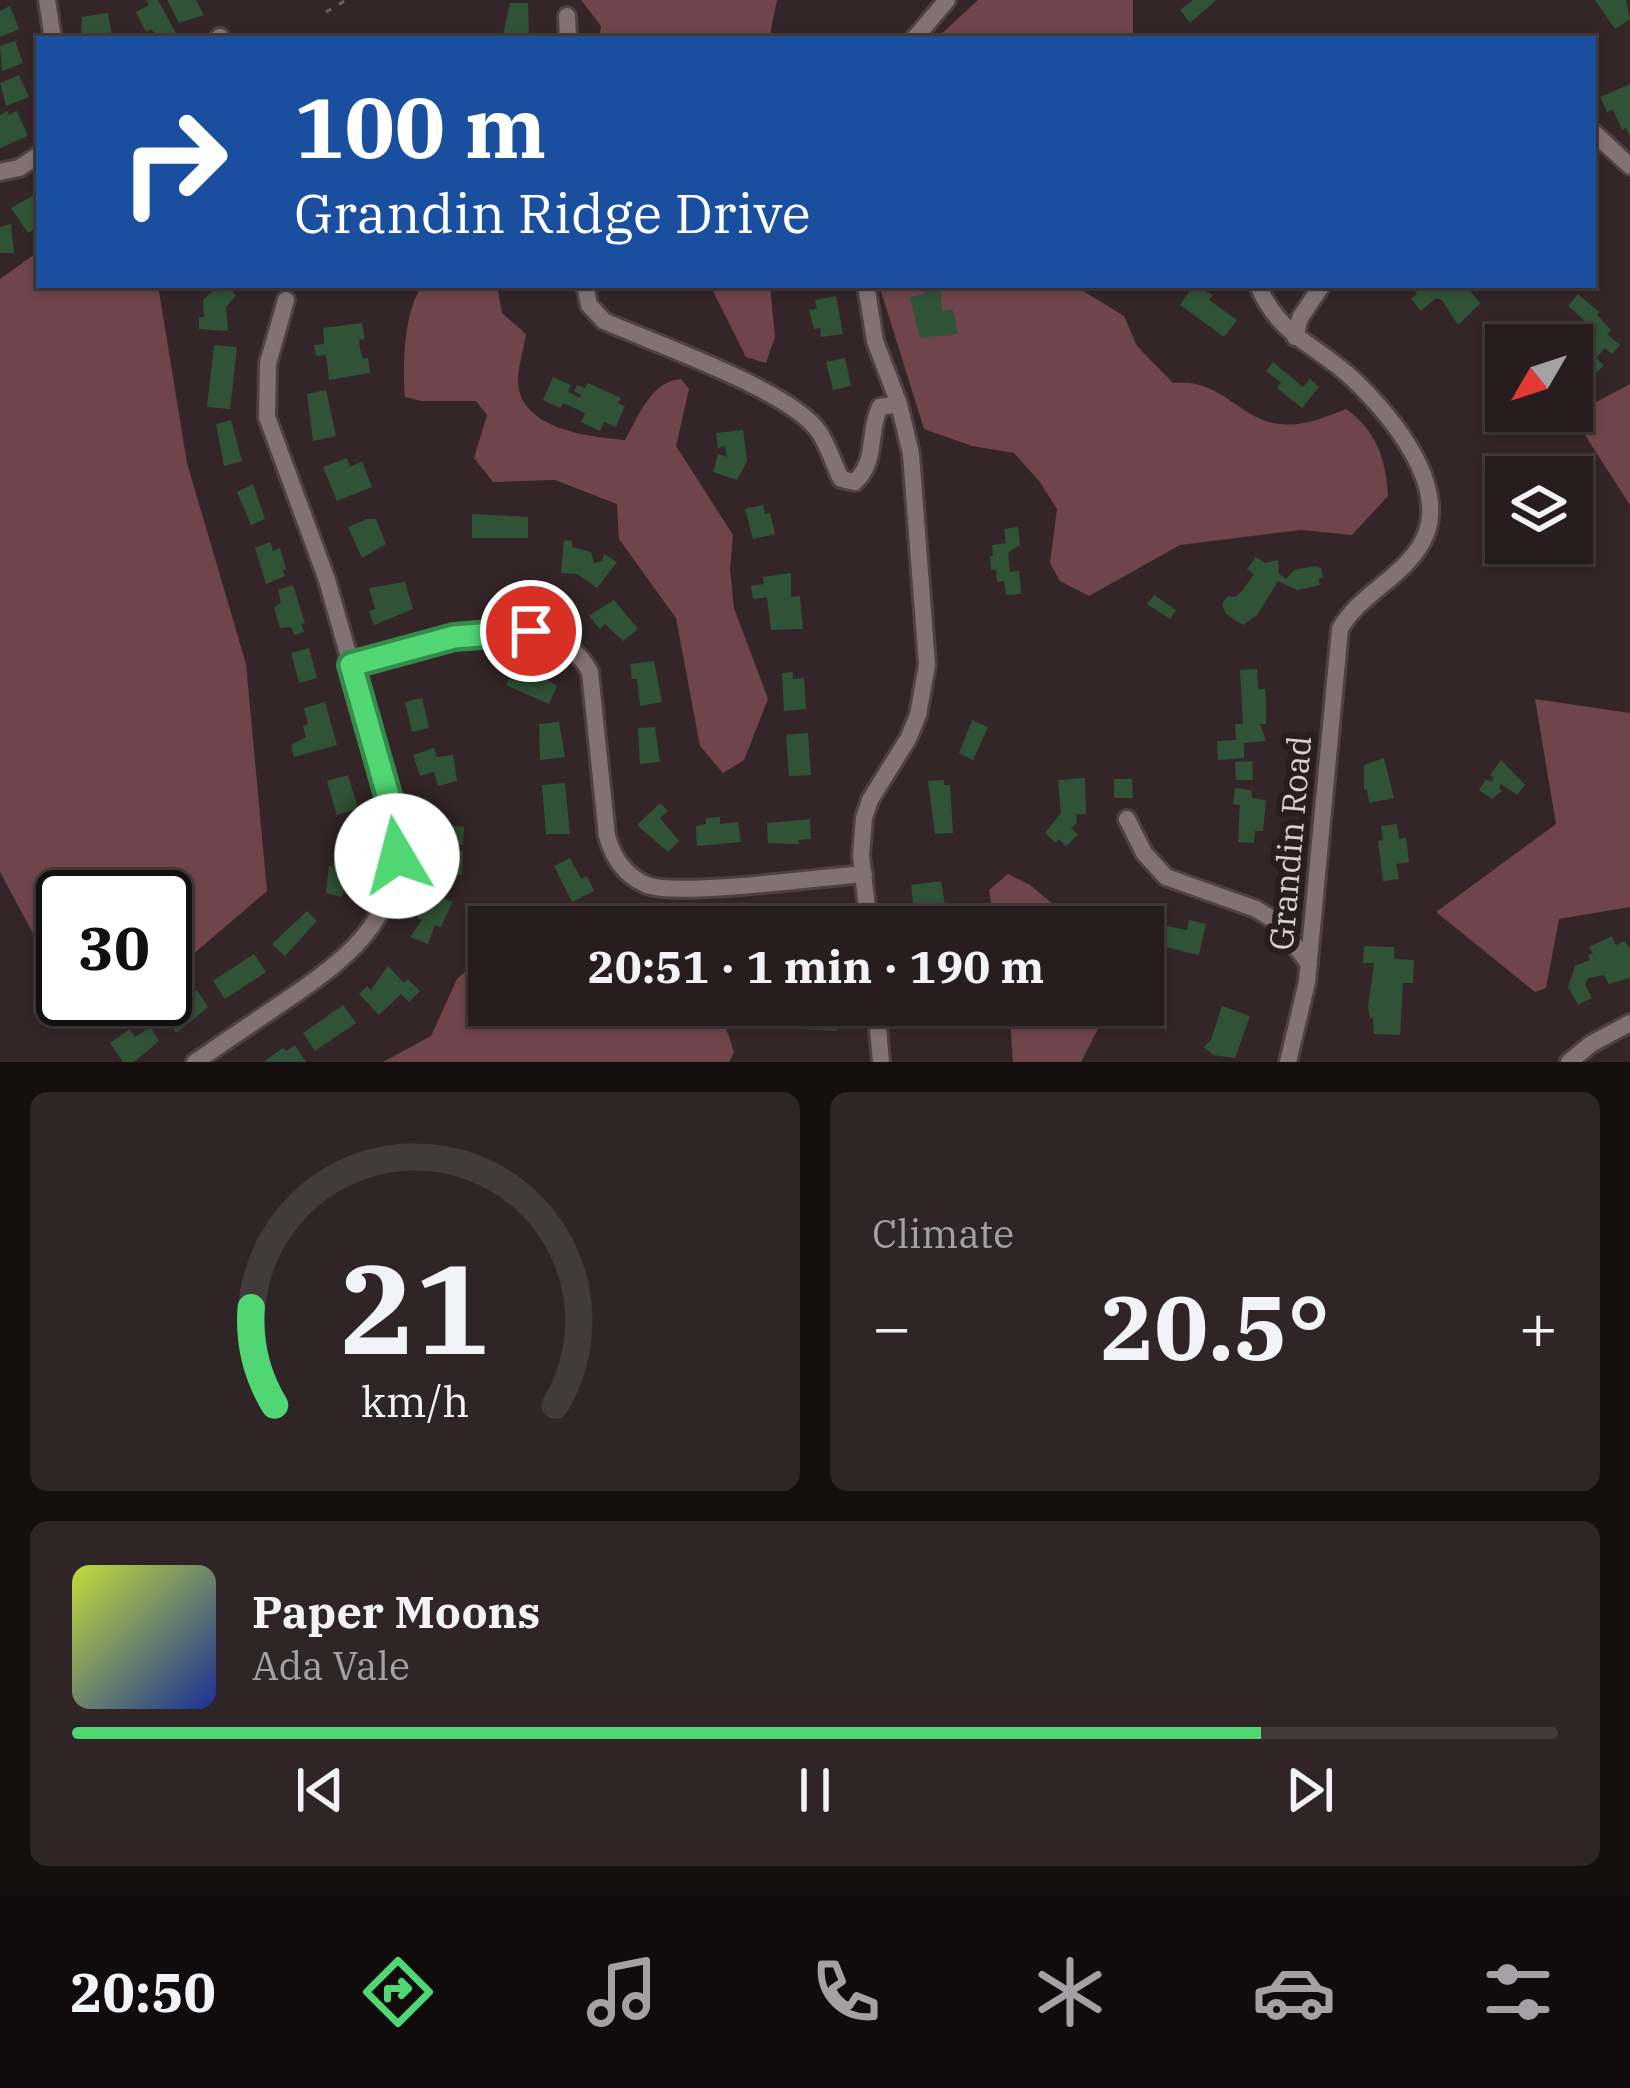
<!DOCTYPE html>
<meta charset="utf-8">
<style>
body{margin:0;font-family:"IBM Plex Serif",serif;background:#2f2527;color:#f1f3f6;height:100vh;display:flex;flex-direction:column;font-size:45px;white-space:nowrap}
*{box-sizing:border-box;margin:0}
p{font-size:39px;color:#a4a1a4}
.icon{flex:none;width:66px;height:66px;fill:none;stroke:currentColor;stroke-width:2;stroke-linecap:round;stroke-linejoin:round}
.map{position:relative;height:1062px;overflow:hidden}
.details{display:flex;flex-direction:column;gap:30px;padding:30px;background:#150f10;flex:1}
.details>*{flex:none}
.banner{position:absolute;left:36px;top:36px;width:1560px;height:252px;border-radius:0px;box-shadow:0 3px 9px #0004,0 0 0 3px #433a3c;background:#1a4fa0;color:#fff;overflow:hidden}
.needle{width:78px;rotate:231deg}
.tools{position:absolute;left:1485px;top:324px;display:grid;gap:24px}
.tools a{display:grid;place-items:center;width:108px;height:108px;border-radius:0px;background:#271c1e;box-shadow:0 3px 9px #0004,0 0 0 3px #433a3c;font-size:60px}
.speed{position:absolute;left:36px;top:870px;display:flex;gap:24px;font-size:60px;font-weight:700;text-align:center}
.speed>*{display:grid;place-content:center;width:156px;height:156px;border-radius:50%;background:#271c1e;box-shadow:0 3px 9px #0004,0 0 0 3px #433a3c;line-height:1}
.speed .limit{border:6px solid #111;border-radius:18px;background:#fff;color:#111}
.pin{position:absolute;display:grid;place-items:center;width:102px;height:102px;color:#fff;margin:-51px;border:6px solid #fff;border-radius:50%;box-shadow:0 3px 12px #0007}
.me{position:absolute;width:132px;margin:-66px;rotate:352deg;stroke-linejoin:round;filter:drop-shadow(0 0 9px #0008)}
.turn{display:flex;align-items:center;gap:42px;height:252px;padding:0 60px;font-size:54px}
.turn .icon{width:156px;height:156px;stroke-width:2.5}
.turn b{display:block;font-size:84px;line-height:102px}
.big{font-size:90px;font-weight:700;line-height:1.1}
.details .card{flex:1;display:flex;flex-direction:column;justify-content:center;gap:18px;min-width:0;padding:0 42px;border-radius:18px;background:#2f2527}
.details .dial{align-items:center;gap:0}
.dial svg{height:312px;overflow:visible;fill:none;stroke:#433a3c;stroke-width:7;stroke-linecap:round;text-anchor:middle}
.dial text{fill:#f1f3f6;stroke:none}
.song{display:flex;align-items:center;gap:36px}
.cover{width:144px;height:144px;border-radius:18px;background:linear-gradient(135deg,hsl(70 70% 55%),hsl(230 70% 35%))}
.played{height:12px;border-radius:6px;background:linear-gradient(90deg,#51d674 80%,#433a3c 80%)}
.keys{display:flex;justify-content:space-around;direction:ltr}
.heat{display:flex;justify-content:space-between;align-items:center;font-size:66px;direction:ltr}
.details .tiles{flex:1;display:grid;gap:30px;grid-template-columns:1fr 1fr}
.card:last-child{grid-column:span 2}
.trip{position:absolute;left:468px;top:906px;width:696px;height:120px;border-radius:0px;background:#271c1e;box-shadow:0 3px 9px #0004,0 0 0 3px #433a3c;font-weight:700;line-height:120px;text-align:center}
.tabs{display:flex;height:192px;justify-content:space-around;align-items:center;background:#100b0c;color:#a4a1a4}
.tabs .icon{width:84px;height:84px}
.tabs .active{color:#51d674}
.tabs b{font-size:54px;color:#f1f3f6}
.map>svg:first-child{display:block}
.forest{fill:#6f444b}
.building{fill:#305236}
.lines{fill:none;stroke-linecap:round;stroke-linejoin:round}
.minor-casing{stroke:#4d4143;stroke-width:22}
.path{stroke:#6b5f60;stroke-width:3;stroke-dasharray:6 9;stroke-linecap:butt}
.minor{stroke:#837274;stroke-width:16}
.route-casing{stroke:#358b4b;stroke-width:30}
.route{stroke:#51d674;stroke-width:21}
.labels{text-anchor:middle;stroke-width:12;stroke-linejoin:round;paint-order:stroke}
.street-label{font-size:33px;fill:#d8cfd0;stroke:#2a1d1f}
</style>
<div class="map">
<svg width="1630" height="1062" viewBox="0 0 1630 1062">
<rect width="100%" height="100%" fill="#342628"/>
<path class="forest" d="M 581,0 L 777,0 L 769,39 L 599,39 L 601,26 Z
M 978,0 L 1133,0 L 1133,39 L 936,39 Z
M 39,251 L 39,285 L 158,285 L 187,463 L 246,664 L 267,891 L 165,978 L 165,897 L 63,897 L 63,989 L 0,872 L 0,279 Z
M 424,285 L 497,285 L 502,313 L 526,334 C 524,349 518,366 518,381 C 519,429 589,437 625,440 C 638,417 651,381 681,379 L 689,389 L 676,446 L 733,535 L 730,570 L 734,608 L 768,699 L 744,760 L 723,773 L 700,746 L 676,618 L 619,539 L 617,504 L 555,480 L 493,482 L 474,458 L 487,415 L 476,401 L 422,401 L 405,397 C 402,370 404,304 424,285 Z
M 710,285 L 770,285 L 775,337 L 766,363 L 746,357 Z
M 879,285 L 1063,285 L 1083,291 L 1124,316 L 1137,346 L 1173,383 C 1220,377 1240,420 1280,424 C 1304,427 1325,417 1346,409 C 1377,431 1386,460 1388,496 L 1352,535 L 1301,530 L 1180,545 L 1089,596 L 1060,581 L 1050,563 L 1057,509 L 1040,482 L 1014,453 L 972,446 L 924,429 Z
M 1630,384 L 1630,505 L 1572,415 Z
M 1535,699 L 1630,713 L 1630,907 L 1559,919 L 1546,988 L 1535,992 L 1436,912 L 1556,824 Z
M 1008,874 L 1030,885 L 1081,927 L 995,927 L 989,890 Z
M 489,950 L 489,1005 L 574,1005 L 614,1023 L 640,1008 L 719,1007 L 734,1052 L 729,1062 L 383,1062 L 431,1036 L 457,979 Z
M 1009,1005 L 1130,1005 L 1100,1025 L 1081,1062 L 1013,1062 Z"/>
<path class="building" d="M 146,0 L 158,0 L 178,37 L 160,39 L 151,29 L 146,32 L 136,12 L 149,5 Z
M 167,0 L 196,0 L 204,15 L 179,23 Z
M 1193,0 L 1216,0 L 1190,23 L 1180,10 Z
M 1595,0 L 1626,0 L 1630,19 L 1615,29 Z
M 510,3 L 528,3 L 529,39 L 502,39 Z
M 10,6 L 19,29 L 0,37 L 0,11 Z
M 108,13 L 112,37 L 81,39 L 82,17 Z
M 15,41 L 23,63 L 2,71 L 0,46 Z
M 19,75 L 29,97 L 6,106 L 0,83 Z
M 1630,84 L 1630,137 L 1626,128 L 1622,130 L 1613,110 L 1607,112 L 1600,97 Z
M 8,111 L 9,115 L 17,111 L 28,136 L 0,148 L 0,115 Z
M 34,195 L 39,202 L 39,227 L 28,233 L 11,208 Z
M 11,224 L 14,253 L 0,253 L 0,227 Z
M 922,285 L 940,285 L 942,311 L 953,309 L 958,334 L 920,338 L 910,297 L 924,294 Z
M 1194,285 L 1213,295 L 1209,300 L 1237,320 L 1224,337 L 1180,305 Z
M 1410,285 L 1465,285 L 1480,303 L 1458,325 L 1442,300 L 1436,298 L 1421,311 L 1411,299 L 1417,294 Z
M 217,287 L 221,292 L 229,288 L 236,295 L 226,307 L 228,331 L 199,329 L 199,317 L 204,317 L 203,300 Z
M 1578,294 L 1599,312 L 1597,315 L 1611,330 L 1607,334 L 1620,345 L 1612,354 L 1605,348 L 1596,358 L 1604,365 L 1596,373 L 1572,358 L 1572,345 L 1562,345 L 1586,322 L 1568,306 Z
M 836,296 L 843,334 L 821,337 L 820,328 L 814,329 L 809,310 L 817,309 L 815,300 Z
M 362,323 L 365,339 L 359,340 L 360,349 L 363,359 L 368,358 L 370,373 L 329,380 L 326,355 L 316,356 L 314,345 L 324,344 L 323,328 Z
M 214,345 L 237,347 L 230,409 L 207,407 Z
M 845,358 L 851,386 L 833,390 L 826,362 Z
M 1273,362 L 1303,387 L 1310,379 L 1319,387 L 1302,408 L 1277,388 L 1281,383 L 1266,371 Z
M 553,377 L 571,385 L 568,392 L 580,398 L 581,395 L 574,391 L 577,385 L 585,388 L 588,383 L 621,398 L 618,403 L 625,406 L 616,427 L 604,422 L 600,431 L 581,422 L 585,413 L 563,403 L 560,408 L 543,400 Z
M 326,390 L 336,436 L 313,441 L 307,394 Z
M 231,420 L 242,461 L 224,466 L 216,424 Z
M 743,430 L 747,461 L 737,480 L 713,472 L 718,454 L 727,457 L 725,446 L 718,448 L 716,433 Z
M 347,458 L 350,467 L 362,461 L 372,487 L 337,501 L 323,467 Z
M 253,484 L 265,519 L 251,525 L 237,492 Z
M 763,505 L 765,514 L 770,513 L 775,534 L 753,539 L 745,509 Z
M 472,514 L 528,517 L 528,538 L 472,538 Z
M 367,519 L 376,519 L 386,544 L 362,558 L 348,527 Z
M 1018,527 L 1020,545 L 1008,553 L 1010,572 L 1019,571 L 1021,594 L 1006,595 L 1004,581 L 997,582 L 996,570 L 991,570 L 990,556 L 993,556 L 992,545 L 1006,543 L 1004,529 Z
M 564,540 L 572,541 L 572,547 L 591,552 L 594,563 L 602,561 L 604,554 L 617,562 L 597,588 L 577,574 L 561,573 Z
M 270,542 L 273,551 L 280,548 L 286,569 L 283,570 L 285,576 L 266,584 L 255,548 Z
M 1502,543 L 1528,543 L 1526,556 L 1501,554 Z
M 1256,557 L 1265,563 L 1278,560 L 1279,574 L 1286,579 L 1294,570 L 1316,566 L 1321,568 L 1323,578 L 1318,579 L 1320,585 L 1297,590 L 1278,581 L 1257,615 L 1243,625 L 1226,614 L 1222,604 L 1228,596 L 1235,597 L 1242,591 L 1254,574 L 1247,569 Z
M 791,573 L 791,597 L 800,596 L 803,629 L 771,630 L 767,597 L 753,599 L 751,586 L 764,584 L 763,577 Z
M 405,582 L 413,609 L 374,625 L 369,611 L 375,609 L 369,588 Z
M 293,585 L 305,623 L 301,624 L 304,632 L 294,635 L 291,627 L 280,628 L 274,607 L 281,603 L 278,590 Z
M 1154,595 L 1176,610 L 1170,619 L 1147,604 Z
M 614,600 L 638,629 L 623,641 L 605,624 L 600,629 L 589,616 Z
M 309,648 L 317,678 L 299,683 L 291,653 Z
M 654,661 L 662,702 L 640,706 L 637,679 L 632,679 L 630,664 Z
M 514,668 L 539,674 L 557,686 L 549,704 L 506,685 Z
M 1257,669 L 1258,689 L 1265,689 L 1266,700 L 1266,724 L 1260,724 L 1266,741 L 1244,743 L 1244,758 L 1218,760 L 1217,741 L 1236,740 L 1235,724 L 1243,724 L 1240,670 Z
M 793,672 L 793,679 L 804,678 L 806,709 L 784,711 L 782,673 Z
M 422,698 L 429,728 L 412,732 L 405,702 Z
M 325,702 L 337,745 L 294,757 L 291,745 L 306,737 L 303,726 L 308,724 L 304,708 Z
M 972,720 L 988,727 L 973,760 L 959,753 Z
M 559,722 L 565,757 L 540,760 L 539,724 Z
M 655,727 L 660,762 L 640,764 L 638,728 Z
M 808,733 L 811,775 L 789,776 L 786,735 Z
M 434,748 L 437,757 L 453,755 L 457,781 L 438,786 L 434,772 L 420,776 L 413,755 Z
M 1384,758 L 1394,798 L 1369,803 L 1367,789 L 1364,790 L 1364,765 Z
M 1501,760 L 1525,785 L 1517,795 L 1501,784 L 1499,788 L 1502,791 L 1492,799 L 1479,790 L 1486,779 L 1491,782 L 1494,778 L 1490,775 Z
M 1252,761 L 1253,780 L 1236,780 L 1235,762 Z
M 348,775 L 358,808 L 337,815 L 327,781 Z
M 1085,778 L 1086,814 L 1076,815 L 1077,823 L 1071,828 L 1078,835 L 1066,846 L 1059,839 L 1056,843 L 1045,833 L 1061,813 L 1058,780 Z
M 1114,779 L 1132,779 L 1133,798 L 1114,798 Z
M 944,780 L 944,785 L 950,785 L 953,833 L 935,834 L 928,781 Z
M 565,783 L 570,834 L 546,834 L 542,785 Z
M 1235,788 L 1251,790 L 1252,798 L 1266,800 L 1263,831 L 1255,831 L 1254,843 L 1238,842 L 1240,805 L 1233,804 Z
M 660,803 L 668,811 L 660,818 L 679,841 L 668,852 L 637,825 Z
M 720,817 L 720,824 L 738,822 L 741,842 L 697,846 L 696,826 L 706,824 L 706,818 Z
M 810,819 L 811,839 L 798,840 L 799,844 L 768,843 L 767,823 Z
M 1397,824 L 1399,839 L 1406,838 L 1409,862 L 1396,864 L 1399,879 L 1383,881 L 1378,841 L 1383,840 L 1381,826 Z
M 441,825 L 464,827 L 463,845 L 457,845 L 457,851 L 463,851 L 462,875 L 436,874 Z
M 339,845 L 356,850 L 342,897 L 326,893 L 329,866 L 333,867 Z
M 570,858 L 581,879 L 587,876 L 594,891 L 572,902 L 554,866 Z
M 941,881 L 945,905 L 914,913 L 911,885 Z
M 429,891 L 452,902 L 441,927 L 435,925 L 428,944 L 410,937 L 422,920 L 417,918 Z
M 307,911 L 317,921 L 285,956 L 272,944 Z
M 1189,920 L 1206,924 L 1199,955 L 1143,942 L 1143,927 L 1132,927 L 1134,921 L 1147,922 L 1187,930 Z
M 1612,936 L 1616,945 L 1625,941 L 1630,949 L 1630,978 L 1609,984 L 1604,975 L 1588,978 L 1585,985 L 1592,998 L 1578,1005 L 1568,987 L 1575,966 L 1590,960 L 1588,955 L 1593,953 L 1589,947 Z
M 1364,946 L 1394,947 L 1394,959 L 1414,960 L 1413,983 L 1403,983 L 1400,1035 L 1374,1034 L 1373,1018 L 1370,1018 L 1368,1007 L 1374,963 L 1363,963 Z
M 254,954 L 266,972 L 225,999 L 213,981 Z
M 388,966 L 404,983 L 408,979 L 420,991 L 409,1002 L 401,994 L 379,1015 L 359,994 L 367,986 L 371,990 Z
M 197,990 L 208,1007 L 189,1023 L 185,1022 L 187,1025 L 176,1033 L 163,1013 Z
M 343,1005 L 356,1023 L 315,1051 L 303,1033 Z
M 791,1005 L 818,1005 L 819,1015 L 836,1014 L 837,1031 L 800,1029 L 798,1011 L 792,1012 Z
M 937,1005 L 955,1005 L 956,1011 L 967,1011 L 968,1023 L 936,1026 Z
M 1222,1006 L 1250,1016 L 1235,1058 L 1213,1055 L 1204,1047 L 1211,1040 Z
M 150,1027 L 159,1041 L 134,1062 L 123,1062 L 110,1043 L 130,1029 L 135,1037 Z
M 295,1045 L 306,1062 L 263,1062 L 283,1048 L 286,1051 Z"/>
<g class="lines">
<defs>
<path id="minor" d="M 47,0 L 53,39
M 567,16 L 568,39
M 218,39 L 220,37
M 914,39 L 947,0
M 1593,132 L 1630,166
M 0,172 L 19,168 L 39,155
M 585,285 L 589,305 L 604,321 C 656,344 783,388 816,428 C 827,441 833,463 841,479 L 855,482 C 878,460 867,434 880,407 L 899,404
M 866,285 L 875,341 L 899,404 L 911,454 L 927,665 L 918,715 L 908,739 L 870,800 L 864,818 L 861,855 L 869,927
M 1258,285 C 1279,337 1318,345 1355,381 C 1390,415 1446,481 1426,534 C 1410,575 1360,592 1340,629 L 1307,982 L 1288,1062
M 1295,337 L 1300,318 L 1322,285
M 351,665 C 417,647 549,595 590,672 L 607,836 C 613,858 625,876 647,885 C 679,897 822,877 864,874
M 1127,819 L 1144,853 L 1166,877 L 1256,909 L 1277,922 L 1309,964
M 876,1005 L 881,1062
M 195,1062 C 226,1041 257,1020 288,999 C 358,951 405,913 395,819 L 327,580 L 267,417 L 268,363 L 286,300
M 1569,1062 L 1591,1044 L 1630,1023"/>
</defs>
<use href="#minor" class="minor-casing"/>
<path class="path" d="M 326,12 L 346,0"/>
<use href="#minor" class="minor"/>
</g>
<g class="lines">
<defs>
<path id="route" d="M 397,856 L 395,820 L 351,665 L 454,637 L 531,631"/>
</defs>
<use href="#route" class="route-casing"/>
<use href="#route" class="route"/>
</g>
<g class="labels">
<g class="street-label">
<text transform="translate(1290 843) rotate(-85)" y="12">Grandin Road</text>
</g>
</g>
</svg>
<div class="tools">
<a><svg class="needle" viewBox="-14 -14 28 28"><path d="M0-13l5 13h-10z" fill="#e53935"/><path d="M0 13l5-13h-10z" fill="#a4a1a4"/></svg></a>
<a><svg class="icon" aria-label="layers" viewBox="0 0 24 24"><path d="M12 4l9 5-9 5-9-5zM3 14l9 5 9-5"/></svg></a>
</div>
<div class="speed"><div class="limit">30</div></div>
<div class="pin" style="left:531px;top:631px;background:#d93025"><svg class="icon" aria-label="arrive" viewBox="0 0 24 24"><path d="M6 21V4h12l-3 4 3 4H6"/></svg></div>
<svg class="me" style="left:397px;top:856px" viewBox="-20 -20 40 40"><circle r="19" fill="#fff"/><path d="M0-13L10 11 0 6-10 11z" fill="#51d674"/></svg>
<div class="trip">20:51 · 1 min · 190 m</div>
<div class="banner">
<div class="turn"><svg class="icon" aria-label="right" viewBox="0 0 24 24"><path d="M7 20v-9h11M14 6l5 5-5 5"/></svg><div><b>100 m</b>Grandin Ridge Drive</div></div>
</div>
</div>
<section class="details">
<div class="tiles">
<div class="card dial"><svg viewBox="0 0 100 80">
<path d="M14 69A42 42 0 1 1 86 69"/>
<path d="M14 69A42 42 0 0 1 8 44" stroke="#51d674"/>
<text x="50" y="56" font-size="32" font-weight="700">21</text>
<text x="50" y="72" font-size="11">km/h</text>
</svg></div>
<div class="card"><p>Climate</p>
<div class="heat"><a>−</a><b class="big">20.5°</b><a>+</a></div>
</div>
<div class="card">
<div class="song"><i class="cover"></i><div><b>Paper Moons</b><p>Ada Vale</p></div></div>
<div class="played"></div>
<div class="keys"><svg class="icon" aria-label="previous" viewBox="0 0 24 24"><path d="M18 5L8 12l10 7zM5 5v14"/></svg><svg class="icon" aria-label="pause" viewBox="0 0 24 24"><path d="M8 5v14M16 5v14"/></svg><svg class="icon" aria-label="next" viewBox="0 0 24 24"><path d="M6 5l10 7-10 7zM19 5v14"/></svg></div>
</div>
</div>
</section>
<nav class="tabs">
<b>20:50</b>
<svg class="icon active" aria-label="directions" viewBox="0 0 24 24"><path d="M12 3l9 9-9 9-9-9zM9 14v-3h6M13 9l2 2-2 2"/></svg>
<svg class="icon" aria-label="music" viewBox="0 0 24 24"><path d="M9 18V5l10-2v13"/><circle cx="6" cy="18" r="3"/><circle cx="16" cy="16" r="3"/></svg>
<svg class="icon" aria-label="phone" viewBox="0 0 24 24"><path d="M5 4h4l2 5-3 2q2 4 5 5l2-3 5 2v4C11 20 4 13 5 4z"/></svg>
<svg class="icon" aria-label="climate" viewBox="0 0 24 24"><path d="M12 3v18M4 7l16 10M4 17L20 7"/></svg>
<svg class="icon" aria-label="car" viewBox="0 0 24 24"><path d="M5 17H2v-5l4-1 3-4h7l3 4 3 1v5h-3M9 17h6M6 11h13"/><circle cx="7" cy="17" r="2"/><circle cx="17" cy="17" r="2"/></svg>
<svg class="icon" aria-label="filters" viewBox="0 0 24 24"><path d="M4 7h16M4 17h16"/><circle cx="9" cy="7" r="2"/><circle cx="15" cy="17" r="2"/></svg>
</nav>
